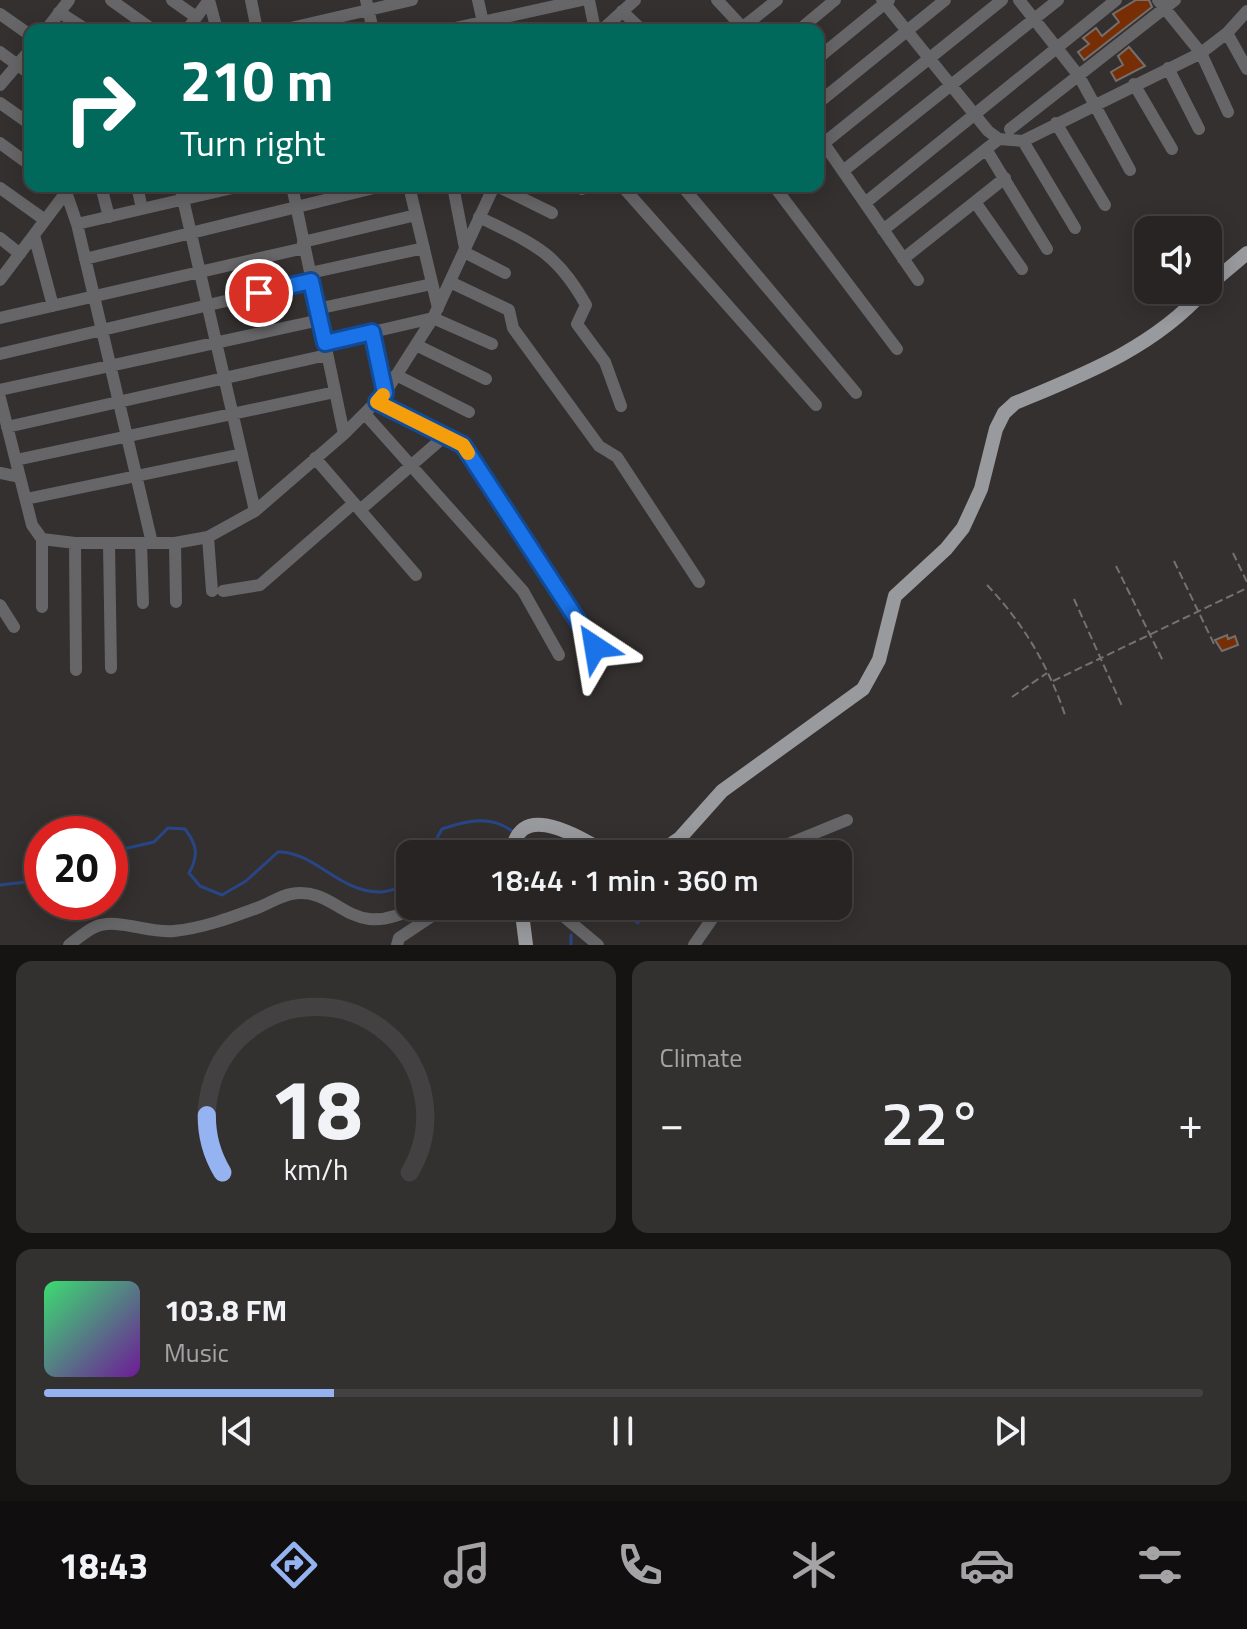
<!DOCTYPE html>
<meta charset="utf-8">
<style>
body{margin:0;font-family:"Titillium Web",sans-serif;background:#333030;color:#f1f3f6;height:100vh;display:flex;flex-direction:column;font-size:30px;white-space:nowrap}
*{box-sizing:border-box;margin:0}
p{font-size:26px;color:#a4a4a6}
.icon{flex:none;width:44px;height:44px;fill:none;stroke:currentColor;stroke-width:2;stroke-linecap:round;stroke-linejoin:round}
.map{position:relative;height:945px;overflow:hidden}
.details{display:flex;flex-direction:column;gap:16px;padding:16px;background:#151413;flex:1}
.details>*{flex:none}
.top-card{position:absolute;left:24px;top:24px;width:800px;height:168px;border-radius:16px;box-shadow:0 4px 20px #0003,0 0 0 2px #434141;background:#00695c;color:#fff;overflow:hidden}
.fabs{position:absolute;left:1134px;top:216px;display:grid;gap:16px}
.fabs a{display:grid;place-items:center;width:88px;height:88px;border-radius:16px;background:#272423;box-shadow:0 4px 20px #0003,0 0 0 2px #434141;font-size:40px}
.speed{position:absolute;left:24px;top:816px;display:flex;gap:16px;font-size:40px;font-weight:700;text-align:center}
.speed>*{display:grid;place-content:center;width:104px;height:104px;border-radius:50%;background:#272423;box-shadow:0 4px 20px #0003,0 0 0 2px #434141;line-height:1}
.speed .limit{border:12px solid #d22;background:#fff;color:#111}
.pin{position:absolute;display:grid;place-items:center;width:68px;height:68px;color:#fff;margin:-34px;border:4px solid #fff;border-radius:50%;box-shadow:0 2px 8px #0007}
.me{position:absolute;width:88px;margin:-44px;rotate:327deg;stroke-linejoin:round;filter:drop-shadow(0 0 6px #0008)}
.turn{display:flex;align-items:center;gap:28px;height:168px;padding:0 24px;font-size:36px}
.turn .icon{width:104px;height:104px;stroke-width:2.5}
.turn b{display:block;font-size:56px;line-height:68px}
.big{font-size:60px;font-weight:600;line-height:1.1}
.details .widget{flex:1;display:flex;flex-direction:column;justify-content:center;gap:12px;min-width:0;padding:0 28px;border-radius:16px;background:#333030}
.details .dial{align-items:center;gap:0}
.dial svg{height:208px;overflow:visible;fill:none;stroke:#434141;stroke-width:7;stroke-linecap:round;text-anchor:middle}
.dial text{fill:#f1f3f6;stroke:none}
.song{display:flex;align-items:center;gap:24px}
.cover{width:96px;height:96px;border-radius:12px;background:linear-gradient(135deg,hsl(140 70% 55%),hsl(280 70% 35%))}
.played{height:8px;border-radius:4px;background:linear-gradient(90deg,#95b2f1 25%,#434141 25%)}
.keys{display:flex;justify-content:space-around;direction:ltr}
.heat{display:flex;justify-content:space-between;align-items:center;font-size:44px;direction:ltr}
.details .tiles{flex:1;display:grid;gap:16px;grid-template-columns:1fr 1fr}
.widget:last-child{grid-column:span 2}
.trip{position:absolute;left:396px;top:840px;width:456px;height:80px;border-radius:16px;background:#272423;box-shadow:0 4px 20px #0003,0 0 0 2px #434141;font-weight:600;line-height:80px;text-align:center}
.tabs{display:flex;height:128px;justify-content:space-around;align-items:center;background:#100e0e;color:#a4a4a6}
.tabs .icon{width:56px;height:56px}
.tabs .on{color:#95b2f1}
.tabs b{font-size:36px;color:#f1f3f6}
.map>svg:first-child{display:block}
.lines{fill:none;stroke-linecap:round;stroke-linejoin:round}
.stream{stroke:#284686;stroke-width:3}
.building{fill:#772e05;stroke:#746f6d;stroke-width:2}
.path{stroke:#757170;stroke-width:2;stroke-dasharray:8 4;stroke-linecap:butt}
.minor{stroke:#666668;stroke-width:12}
.major{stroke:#999a9e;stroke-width:14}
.route-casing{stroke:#114b97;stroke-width:20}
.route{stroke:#1a73e8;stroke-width:14}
.slow{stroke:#f59e0b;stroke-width:14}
</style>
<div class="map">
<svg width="1247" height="945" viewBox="0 0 1247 945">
<rect width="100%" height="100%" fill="#34302f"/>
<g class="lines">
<path class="stream" d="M 522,839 L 541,854
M 110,852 L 154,842 L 168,828 L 185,829 C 197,845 199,855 189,873 L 200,886 L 222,895 L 246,881 L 278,852 C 314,851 340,893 380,892 C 389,892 401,887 410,884
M 428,854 L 442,829 C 466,821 491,814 513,832
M 0,885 L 26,882 L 42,875
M 571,906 L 571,914
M 614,906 L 638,923
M 571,945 L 571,935"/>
</g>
<path class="building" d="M 1136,0 L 1149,0 L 1152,7 L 1084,60 L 1078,52 L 1089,44 L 1083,38 L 1096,28 L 1102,36 L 1119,22 L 1113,14 Z
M 1129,47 L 1145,66 L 1116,81 L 1111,72 L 1123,65 L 1118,56 Z
M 1227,635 L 1228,639 L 1235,636 L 1238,645 L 1222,651 L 1215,640 Z"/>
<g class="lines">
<path class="path" d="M 1233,553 L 1247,582
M 1174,561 L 1214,644
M 1116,566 L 1163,661
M 987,585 C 1023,623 1048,665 1065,715
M 1074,599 L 1122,706
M 1053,681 L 1247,588
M 1012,697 L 1047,673"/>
<path class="minor" d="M 111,0 L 153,30
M 172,0 L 196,17
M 209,0 L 217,30
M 251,0 L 257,30
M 366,0 L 373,30
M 478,0 L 484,27
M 589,0 L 595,30
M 717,0 L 745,30
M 882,0 L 988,131 L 999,139 L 1023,141 L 1201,53 L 1227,33 L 1247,11
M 1019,0 L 1079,76 L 1130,170
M 1158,0 L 1201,53 L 1228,112
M 622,11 L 642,30
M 59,12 L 87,30
M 0,14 L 30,35
M 743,27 L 777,0
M 46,30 L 69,0
M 187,30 L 209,0
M 282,30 L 412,0
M 446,30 L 582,0
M 602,30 L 635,0
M 799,30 L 835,0
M 1227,33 L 1247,69
M 0,52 L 30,74
M 818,58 L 889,0
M 1168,68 L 1199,129
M 1134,84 L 1172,149
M 0,85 L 30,50
M 0,103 L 30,124
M 818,103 L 945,0
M 1056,123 L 1105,205
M 1010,129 L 1175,0
M 818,135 L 918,280
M 1023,141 L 1075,228
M 0,143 L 30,165
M 824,143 L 1002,0
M 986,149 L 1047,249
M 843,171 L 1058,0
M 58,186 L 66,192 L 77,224 L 152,543
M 101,186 L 109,217
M 137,186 L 142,209
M 180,186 L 255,511
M 292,186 L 344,434
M 409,186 L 438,308
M 453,186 L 465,248
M 497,186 L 552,213
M 575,186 L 582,189
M 622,186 L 816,405
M 682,186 L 856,393
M 774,186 L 897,349
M 0,188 L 45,220
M 975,202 L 1022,269
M 865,203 L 1116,0
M 479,217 C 533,244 556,251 586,305 L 577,324 L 605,362 L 621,406
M 77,224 L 241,186
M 883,230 L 999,139
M 34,235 L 53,306
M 0,238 L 20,254
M 303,242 L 416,215
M 464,252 L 505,273
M 85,259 L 382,186
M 903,259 L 1005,178
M 310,273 L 424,248
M 0,280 L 70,187
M 450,282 L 509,310 L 513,328 L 599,446 L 617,457 L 699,582
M 317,309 L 432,284
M 0,318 L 304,248
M 372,332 L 385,393
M 325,343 L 433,318 L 492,344
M 416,345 L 486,379
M 0,354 L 311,281
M 396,375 L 469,412
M 0,390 L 320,320
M 0,398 L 32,525 L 42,539 L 75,543 L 175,543 L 208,537 L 255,511 L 344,434 L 385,393 L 433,318 L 494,186
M 377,402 L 463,445 L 595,647
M 365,414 L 523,591 L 559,655
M 7,427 L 327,355
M 315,458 L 416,575
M 16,460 L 335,392
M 0,473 L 20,477
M 26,499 L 242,454
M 360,510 L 445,436
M 208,537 L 212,591
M 42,539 L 42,607
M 75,543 L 76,670
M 175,543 L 176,602
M 109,544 L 111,668
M 141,544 L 143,603
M 223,591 L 260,585 L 354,503
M 0,605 L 14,627
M 764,854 L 847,820
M 551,906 L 598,945
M 69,945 C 77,939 86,931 95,927 C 116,917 150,934 174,931 C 203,928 230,918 257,908 C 268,904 280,896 291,894 C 341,885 347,945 418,906
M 397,945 L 399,938 L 447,906
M 694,945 L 721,906"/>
<path class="major" d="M 1208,286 L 1247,253
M 512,854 C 518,795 584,841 609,854
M 657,854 L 680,838 L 722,791 L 863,689 L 879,660 L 895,596 L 946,549 L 963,528 L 981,489 L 996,429 L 1004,413 L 1015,403 C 1085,374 1153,348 1205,290
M 521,906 L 526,945"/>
</g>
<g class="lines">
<defs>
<path id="route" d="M 259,293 L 311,281 L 325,343 L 372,332 L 385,393 L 377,402 L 463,445 L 595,647"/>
</defs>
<use href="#route" class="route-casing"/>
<use href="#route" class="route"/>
<path class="slow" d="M 383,395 L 377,402 L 463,445 L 468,453"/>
</g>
</svg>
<div class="fabs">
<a><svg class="icon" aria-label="sound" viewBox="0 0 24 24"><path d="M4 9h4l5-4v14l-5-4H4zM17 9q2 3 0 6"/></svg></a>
</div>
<div class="speed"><div class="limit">20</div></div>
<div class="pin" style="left:259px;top:293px;background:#d93025"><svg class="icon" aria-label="arrive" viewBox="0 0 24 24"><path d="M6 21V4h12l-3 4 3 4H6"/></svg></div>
<svg class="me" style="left:595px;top:647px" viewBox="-20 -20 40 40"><path d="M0-17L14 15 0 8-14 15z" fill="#1a73e8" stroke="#fff" stroke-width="4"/></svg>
<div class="trip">18:44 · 1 min · 360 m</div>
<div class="top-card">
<div class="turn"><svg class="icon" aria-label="right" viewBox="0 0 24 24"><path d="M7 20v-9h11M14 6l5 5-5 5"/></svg><div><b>210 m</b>Turn right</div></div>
</div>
</div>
<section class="details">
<div class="tiles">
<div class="widget dial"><svg viewBox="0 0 100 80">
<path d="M14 69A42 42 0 1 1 86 69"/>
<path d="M14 69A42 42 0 0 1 8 47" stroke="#95b2f1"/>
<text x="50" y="56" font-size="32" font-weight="700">18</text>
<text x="50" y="72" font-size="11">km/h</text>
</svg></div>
<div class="widget"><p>Climate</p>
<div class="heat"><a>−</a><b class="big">22°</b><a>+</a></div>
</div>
<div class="widget">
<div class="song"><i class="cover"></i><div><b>103.8 FM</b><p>Music</p></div></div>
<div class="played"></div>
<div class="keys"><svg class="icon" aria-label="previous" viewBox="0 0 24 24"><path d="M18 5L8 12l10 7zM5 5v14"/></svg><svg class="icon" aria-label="pause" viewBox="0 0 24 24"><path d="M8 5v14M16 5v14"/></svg><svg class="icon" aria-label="next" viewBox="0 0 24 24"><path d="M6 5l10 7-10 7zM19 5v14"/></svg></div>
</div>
</div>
</section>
<nav class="tabs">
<b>18:43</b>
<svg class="icon on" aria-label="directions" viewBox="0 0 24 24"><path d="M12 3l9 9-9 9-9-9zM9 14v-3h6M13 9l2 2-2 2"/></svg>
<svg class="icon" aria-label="music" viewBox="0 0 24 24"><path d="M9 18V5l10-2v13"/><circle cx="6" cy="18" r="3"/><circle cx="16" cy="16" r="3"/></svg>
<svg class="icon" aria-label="phone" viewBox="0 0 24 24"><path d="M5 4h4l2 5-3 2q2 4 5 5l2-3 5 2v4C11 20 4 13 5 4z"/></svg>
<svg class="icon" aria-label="climate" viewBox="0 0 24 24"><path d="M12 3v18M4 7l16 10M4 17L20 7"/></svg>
<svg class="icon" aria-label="car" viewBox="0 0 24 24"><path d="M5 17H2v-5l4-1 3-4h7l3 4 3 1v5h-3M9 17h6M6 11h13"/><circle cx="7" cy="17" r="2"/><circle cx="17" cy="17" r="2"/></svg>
<svg class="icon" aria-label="filters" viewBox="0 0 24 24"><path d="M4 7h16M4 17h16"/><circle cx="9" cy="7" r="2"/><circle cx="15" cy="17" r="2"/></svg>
</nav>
